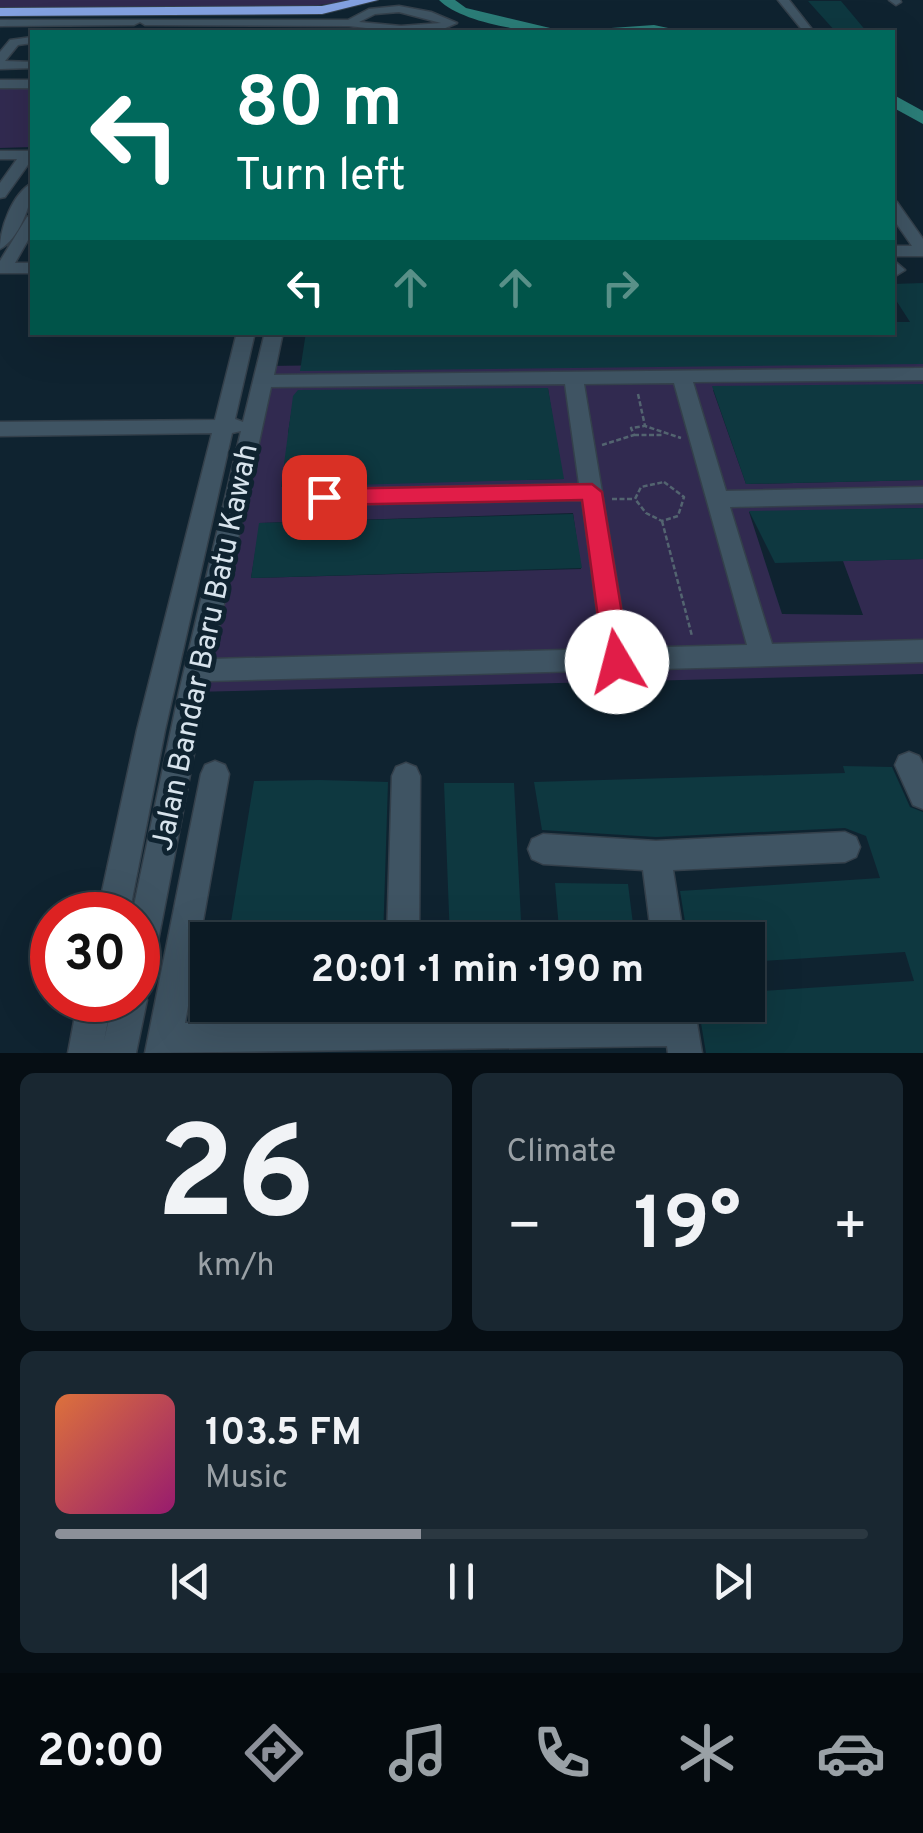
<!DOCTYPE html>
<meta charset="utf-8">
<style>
body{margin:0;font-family:Overpass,sans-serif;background:#192731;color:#f1f3f6;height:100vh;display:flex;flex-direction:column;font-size:38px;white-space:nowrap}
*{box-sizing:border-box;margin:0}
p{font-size:32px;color:#9aa1a6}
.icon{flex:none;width:55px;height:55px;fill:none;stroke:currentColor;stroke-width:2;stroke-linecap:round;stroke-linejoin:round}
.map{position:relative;height:1053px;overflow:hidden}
.drawer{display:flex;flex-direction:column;gap:20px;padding:20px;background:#060e14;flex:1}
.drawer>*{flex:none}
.guide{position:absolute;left:30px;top:30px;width:865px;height:305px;border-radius:0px;box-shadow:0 10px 40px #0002,0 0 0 2px #2b3841;background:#00695c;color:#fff;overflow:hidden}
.speed{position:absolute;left:30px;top:892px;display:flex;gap:20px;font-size:50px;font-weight:700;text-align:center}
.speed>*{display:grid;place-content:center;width:130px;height:130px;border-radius:50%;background:#0b1a24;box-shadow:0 10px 40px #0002,0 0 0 2px #2b3841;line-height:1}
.speed .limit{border:15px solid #d22;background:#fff;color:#111}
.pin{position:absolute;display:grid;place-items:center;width:85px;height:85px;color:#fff;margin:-42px;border-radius:20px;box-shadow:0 5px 15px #0006}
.me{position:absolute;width:110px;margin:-55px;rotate:352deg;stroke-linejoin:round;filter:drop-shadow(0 0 8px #0008)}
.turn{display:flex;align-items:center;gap:35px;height:210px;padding:0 40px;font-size:45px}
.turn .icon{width:130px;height:130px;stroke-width:2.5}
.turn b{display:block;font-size:70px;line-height:85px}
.lanes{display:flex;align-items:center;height:95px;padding:0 40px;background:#0003;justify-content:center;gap:50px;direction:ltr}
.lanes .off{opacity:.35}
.big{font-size:75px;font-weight:700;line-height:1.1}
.drawer .card{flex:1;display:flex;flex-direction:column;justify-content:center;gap:15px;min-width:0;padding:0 35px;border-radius:15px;background:#192731}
.drawer .dial{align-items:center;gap:0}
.dial b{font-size:130px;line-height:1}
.song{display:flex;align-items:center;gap:30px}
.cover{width:120px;height:120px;border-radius:15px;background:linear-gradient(135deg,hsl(20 70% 55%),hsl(320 70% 35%))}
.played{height:10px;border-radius:5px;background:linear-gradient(90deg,#8c9099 45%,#2b3841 45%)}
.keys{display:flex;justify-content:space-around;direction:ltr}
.heat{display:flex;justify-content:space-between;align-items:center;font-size:55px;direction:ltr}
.drawer .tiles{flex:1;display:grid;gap:20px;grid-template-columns:1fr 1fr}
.card:last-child{grid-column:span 2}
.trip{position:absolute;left:190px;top:922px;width:575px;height:100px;border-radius:0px;background:#0b1a24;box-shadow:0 10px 40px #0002,0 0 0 2px #2b3841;font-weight:700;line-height:100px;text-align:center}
.tabs{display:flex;height:160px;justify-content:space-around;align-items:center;background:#040a0e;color:#9aa1a6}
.tabs .icon{width:70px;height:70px}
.tabs .active{color:#8c9099}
.tabs b{font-size:45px;color:#f1f3f6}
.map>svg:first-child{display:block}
.green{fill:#312a50;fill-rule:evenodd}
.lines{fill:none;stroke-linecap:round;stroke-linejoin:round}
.river{fill:#2b7d78;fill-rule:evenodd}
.building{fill:#0e3840}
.minor-casing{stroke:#34404b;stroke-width:3}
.highway-casing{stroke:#34404b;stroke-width:2}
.path{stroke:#536470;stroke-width:2.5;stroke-dasharray:5 2.5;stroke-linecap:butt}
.minor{fill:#3f5463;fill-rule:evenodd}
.highway{fill:#83a1e0;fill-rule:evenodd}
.route{fill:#e11d48;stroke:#92132f;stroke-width:2.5}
.labels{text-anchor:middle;stroke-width:10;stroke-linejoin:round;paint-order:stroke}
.street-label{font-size:30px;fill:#d7e3ec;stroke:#0f2330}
</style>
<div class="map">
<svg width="923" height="1053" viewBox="0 0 923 1053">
<rect width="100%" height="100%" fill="#0f2330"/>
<path class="green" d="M 0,0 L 356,0 L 298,8 L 0,8 Z
M 0,86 L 32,86 L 32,147 L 0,148 Z
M 923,357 L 923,386 L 713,390 L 746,484 L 923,480 L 923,508 L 749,512 L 782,614 L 863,615 L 843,561 L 923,559 L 923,674 L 192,692 L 266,366 ZM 548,389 L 554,427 L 288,433 L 294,396 ZM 557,442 L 563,479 L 282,484 ZM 573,513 L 581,569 L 251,578 L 260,523 Z"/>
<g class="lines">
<path class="river" d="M 439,0 L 455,0 L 466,8 L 567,32 C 534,34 463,24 439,0 Z
M 654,25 L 687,32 L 604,32 L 611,28 Z
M 892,94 L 923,111 L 923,124 L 892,107 Z"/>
</g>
<path class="building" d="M 808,1 L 841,1 L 867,32 L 835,31 Z
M 923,283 L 923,364 L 300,371 L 306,332 L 892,332 L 892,322 L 910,322 L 892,294 L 892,284 Z
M 923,384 L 923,480 L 746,484 L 712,386 Z
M 548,388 L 564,479 L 281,487 L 293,396 L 298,390 Z
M 923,508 L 923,559 L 775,563 L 749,511 Z
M 573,514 L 582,568 L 251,578 L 259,523 Z
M 843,766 L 892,767 L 910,807 L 923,812 L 923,1053 L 706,1053 L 698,1005 L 748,1005 L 748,992 L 914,981 L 905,952 L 748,962 L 748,940 L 688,940 L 680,891 L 880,878 L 866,836 L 845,828 L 656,837 L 542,830 L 534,782 L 845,773 Z
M 320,780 L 388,782 L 383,940 L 228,940 L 254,781 Z
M 444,783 L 514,783 L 522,940 L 450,940 Z
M 555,883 L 628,884 L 635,940 L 560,940 Z
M 217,1005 L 381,1005 L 381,1011 L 215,1018 Z"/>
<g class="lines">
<defs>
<path id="minor" d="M 778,0 L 789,0 L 814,32 L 804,32 Z
M 889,0 L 900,0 L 901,2 L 896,5 Z
M 399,6 L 431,12 L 457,23 L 443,29 L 401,32 L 349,26 L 145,25 L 140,22 L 134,25 L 0,26 L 0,20 L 348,20 L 369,9 ZM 399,12 L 441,23 L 401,26 L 359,22 L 375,14 Z
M 32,37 L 32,43 L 18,45 L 5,61 L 32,62 L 32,68 L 0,69 L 0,52 L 10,40 Z
M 0,80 L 32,80 L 32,88 L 0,88 Z
M 0,151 L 32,151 L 32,159 L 5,197 L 0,198 L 0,183 L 17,159 L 0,159 Z
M 32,183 C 33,202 19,239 0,249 C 0,227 13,193 32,183 Z
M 892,201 L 897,202 L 923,239 L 923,256 L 892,256 L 892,246 L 912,246 L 892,217 Z
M 32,215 L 32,233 L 15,263 L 32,263 L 32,273 L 0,273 L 0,261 L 27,217 Z
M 892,259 L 905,270 L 892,278 Z
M 237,332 L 255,332 L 235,419 L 243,422 L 265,332 L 283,332 L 274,375 L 923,368 L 923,380 L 693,382 L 726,491 L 923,487 L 923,503 L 730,507 L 772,644 L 923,640 L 923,662 L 208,681 L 154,962 L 149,973 L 138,978 L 138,915 L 132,915 L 179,692 L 241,431 L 232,433 L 165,730 L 129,915 L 97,915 L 137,730 L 212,433 L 0,436 L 0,422 L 215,420 ZM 674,383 L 747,645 L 628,648 L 584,384 ZM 565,384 L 579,484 L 323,489 L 312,497 L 323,505 L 582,500 L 602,649 L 212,659 L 271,387 Z
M 909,752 L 919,756 L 923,764 L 923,809 L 913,805 L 895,765 L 899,756 Z
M 215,761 L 225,765 L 229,774 L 185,1023 L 385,1015 L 385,1005 L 419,1005 L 419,1014 L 661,1012 L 660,1005 L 694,1005 L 702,1053 L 668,1053 L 667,1046 L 145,1053 L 201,774 L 205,765 Z
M 406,763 L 416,767 L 420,776 L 419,940 L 387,940 L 392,776 L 396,767 Z
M 845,832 L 856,837 L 860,847 L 856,857 L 845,862 L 673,870 L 684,940 L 652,940 L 643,870 L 543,864 L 532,859 L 528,849 L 532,839 L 543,834 L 656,841 Z
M 138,986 L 147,1000 L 136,1053 L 68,1053 L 78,1000 L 112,1000 L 104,1041 L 113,1000 L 138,1000 Z"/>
<path id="highway" d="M 350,0 L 378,0 L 322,14 L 0,16 L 0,8 L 322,6 Z"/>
</defs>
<use href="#minor" class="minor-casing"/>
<use href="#highway" class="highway-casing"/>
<path class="path" d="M 638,394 L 645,426 L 681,438
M 634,435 L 663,435
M 602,445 L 634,435 L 631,428 L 644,426
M 664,482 L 684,497 L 678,516 L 662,521 L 646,513 L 635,499 L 641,487 Z
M 612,499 L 634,499
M 662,521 L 692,636"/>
<use href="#minor" class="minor"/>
<use href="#highway" class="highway"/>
</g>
<path class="route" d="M 592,484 L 602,492 L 630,662 L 626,669 L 617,672 L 608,669 L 604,662 L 582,500 L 324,505 L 312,497 L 324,489 Z"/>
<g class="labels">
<g class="street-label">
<text transform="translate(204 647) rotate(-78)" y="10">Jalan Bandar Baru Batu Kawah</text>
</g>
</g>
</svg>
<div class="speed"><div class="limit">30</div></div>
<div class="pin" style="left:324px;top:497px;background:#d93025"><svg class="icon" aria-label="arrive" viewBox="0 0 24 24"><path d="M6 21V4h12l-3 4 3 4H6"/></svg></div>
<svg class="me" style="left:617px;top:662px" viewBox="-20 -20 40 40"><circle r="19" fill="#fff"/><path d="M0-13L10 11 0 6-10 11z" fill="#e11d48"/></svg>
<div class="trip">20:01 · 1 min · 190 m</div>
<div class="guide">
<div class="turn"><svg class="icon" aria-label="left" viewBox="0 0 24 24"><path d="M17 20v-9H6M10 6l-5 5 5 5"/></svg><div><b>80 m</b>Turn left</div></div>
<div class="lanes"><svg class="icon" aria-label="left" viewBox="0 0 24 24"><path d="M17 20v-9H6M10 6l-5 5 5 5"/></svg><svg class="icon off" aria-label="ahead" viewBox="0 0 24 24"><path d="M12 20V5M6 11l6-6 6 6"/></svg><svg class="icon off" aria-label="ahead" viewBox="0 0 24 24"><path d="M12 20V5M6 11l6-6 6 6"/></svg><svg class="icon off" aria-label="right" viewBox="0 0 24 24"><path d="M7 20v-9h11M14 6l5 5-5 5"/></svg></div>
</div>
</div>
<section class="drawer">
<div class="tiles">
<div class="card dial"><b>26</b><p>km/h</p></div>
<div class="card"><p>Climate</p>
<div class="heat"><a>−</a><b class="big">19°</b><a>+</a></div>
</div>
<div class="card">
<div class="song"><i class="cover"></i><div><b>103.5 FM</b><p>Music</p></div></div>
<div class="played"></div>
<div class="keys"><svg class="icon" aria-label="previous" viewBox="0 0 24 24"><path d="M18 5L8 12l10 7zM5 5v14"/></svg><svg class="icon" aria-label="pause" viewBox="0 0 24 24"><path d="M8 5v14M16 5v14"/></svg><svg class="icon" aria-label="next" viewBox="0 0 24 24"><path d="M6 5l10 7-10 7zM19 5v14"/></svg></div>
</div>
</div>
</section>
<nav class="tabs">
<b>20:00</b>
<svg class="icon active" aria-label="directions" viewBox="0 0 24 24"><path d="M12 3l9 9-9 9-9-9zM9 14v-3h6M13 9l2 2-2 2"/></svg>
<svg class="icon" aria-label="music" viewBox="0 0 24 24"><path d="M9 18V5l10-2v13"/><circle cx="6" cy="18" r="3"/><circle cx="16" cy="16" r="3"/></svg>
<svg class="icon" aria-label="phone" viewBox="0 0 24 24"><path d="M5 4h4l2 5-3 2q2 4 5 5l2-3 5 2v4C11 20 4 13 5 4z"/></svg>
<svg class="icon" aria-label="climate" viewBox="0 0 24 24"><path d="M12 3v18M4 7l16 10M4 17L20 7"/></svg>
<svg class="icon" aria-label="car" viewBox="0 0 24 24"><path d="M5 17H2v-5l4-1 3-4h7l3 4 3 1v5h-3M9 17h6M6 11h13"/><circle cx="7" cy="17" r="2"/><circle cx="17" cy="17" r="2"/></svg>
</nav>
